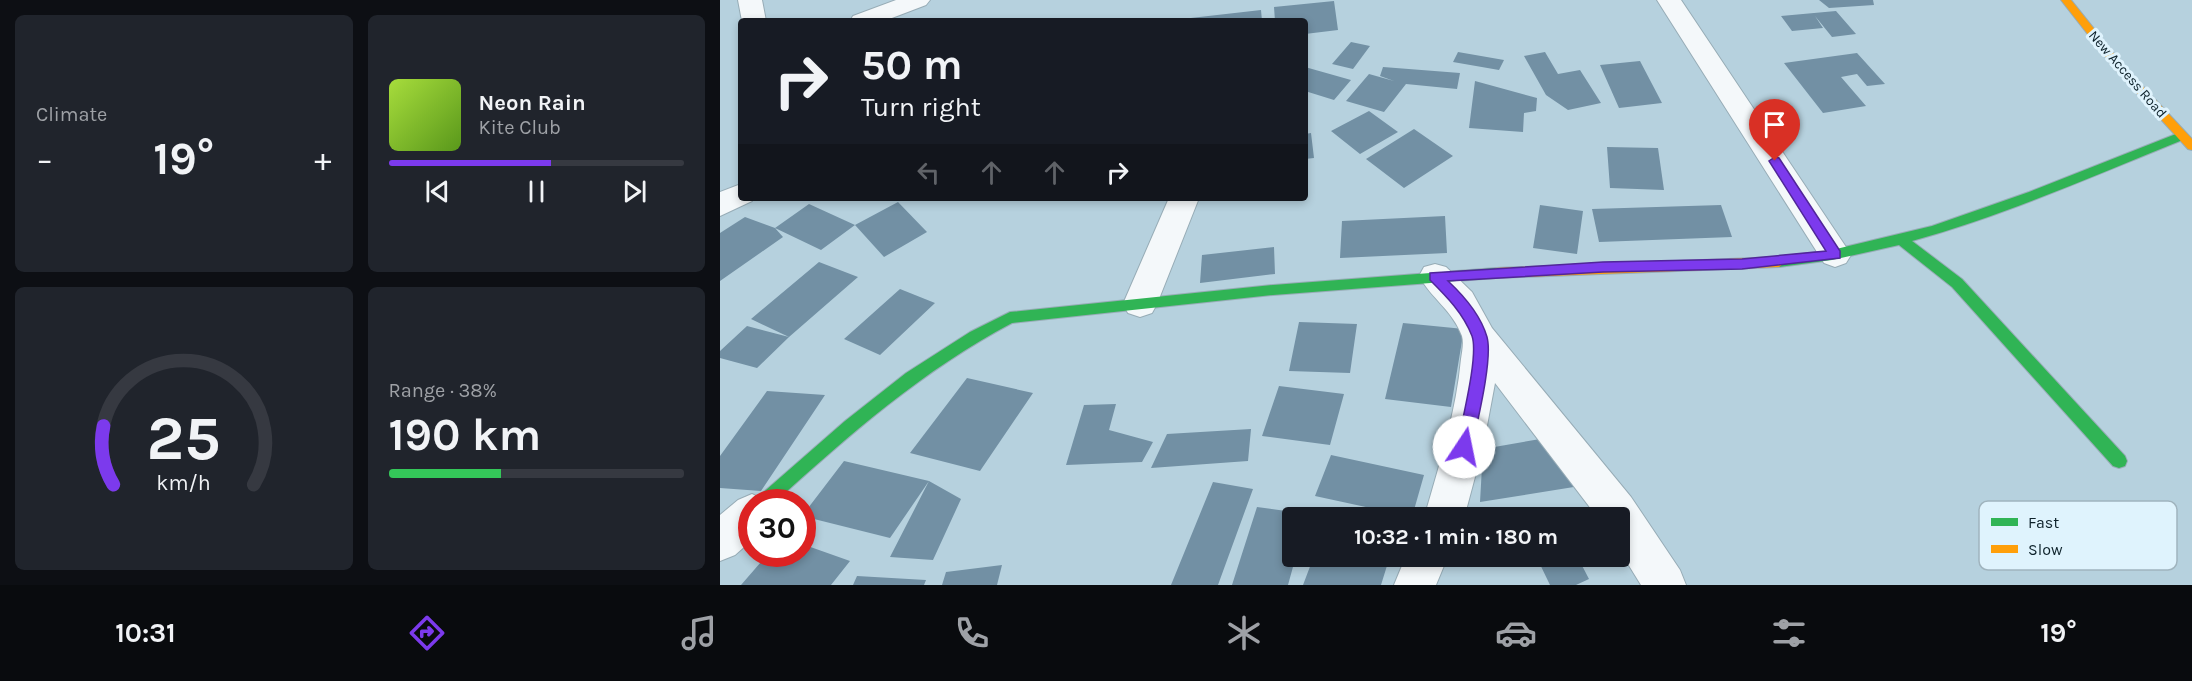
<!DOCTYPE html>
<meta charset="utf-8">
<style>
body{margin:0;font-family:Karla,sans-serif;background:#20242c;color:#f1f3f6;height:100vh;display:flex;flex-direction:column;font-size:22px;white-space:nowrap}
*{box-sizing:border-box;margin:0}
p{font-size:20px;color:#9ea1a6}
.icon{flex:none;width:33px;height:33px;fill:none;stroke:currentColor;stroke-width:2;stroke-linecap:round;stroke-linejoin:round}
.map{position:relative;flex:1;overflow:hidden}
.sheet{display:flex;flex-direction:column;gap:15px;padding:15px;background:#0d0f14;width:720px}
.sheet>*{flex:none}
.guide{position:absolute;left:18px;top:18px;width:570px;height:183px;border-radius:6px;box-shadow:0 3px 9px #0003;background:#171b24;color:#f1f3f6;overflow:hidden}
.speed{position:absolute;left:18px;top:489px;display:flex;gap:12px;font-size:30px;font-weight:700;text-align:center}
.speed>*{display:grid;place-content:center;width:78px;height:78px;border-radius:50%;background:#171b24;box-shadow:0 3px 9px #0003;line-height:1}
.speed .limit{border:9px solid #d22;background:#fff;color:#111}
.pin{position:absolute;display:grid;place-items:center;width:51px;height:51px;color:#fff;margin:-62px -26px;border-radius:50% 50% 50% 0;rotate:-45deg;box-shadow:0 0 6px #0007}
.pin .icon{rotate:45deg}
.me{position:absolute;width:66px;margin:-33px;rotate:11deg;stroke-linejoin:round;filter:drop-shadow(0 0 4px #0008)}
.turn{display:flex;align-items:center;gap:21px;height:126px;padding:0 24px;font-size:27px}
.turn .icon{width:78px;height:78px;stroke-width:2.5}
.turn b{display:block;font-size:42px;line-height:51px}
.lanes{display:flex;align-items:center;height:57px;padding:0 24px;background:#0003;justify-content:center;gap:30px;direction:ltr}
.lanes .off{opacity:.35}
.big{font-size:45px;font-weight:700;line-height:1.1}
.sheet .tile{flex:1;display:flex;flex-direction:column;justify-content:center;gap:9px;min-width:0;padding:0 21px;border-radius:9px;background:#20242c}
.sheet .dial{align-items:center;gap:0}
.dial svg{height:156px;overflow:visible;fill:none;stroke:#363941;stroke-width:7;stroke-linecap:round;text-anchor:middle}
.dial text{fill:#f1f3f6;stroke:none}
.song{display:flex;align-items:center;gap:18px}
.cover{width:72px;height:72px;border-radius:9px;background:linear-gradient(135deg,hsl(80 70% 55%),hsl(90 70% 35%))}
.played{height:6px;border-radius:3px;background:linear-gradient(90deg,#7c3aed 55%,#363941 55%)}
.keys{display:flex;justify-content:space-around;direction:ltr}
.heat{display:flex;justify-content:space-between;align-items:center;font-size:33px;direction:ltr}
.charge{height:9px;border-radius:4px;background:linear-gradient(90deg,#34c759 38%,#363941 0)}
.sheet .tiles{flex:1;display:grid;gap:15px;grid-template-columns:repeat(2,1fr)}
.trip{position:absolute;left:562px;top:507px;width:348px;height:60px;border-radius:6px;background:#171b24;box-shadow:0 3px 9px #0003;font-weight:700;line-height:60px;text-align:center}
.tab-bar{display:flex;height:96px;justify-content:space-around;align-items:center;background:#090b0e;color:#9ea1a6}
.tab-bar .icon{width:42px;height:42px}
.tab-bar .on{color:#7c3aed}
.tab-bar b{font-size:27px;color:#f1f3f6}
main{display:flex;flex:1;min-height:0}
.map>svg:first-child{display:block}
.building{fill:#7290a4}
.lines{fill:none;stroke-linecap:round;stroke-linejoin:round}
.street-casing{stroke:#97acb6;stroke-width:2}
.fast-casing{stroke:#97acb6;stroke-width:2}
.slow-casing{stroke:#97acb6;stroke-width:2}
.street{fill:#f4f8fa;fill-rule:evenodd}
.fast{fill:#30b455;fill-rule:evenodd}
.slow{fill:#ff9f0a;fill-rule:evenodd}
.route{fill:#7c3aed;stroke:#51269a;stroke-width:1.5}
.labels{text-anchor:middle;stroke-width:6;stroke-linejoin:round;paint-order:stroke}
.far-street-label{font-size:14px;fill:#0e222b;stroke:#dff3fd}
.key{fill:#dff3fd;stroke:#a0b4be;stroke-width:1.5}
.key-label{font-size:16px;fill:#0e222b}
</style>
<main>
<section class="sheet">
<div class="tiles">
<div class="tile"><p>Climate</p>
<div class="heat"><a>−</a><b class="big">19°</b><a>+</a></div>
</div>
<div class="tile">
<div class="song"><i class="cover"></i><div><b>Neon Rain</b><p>Kite Club</p></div></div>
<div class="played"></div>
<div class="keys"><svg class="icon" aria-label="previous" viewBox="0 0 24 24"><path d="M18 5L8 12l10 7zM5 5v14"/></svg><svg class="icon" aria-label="pause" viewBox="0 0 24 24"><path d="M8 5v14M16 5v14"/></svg><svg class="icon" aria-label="next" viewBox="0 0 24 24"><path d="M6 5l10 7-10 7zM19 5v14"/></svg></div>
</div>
<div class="tile dial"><svg viewBox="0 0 100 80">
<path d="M14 69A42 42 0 1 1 86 69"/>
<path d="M14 69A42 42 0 0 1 9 39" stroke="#7c3aed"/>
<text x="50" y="56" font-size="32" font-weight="700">25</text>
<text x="50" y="72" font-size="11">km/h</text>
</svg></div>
<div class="tile"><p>Range · 38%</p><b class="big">190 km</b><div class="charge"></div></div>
</div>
</section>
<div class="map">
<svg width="1472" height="585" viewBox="0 0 1472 585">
<rect width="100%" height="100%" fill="#b6d1de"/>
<path class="building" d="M 1099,0 L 1153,0 L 1154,5 L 1109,8 Z
M 614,1 L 618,30 L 585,34 L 585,21 L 555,21 L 554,7 Z
M 541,10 L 542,21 L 462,21 L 462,19 Z
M 1116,11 L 1136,34 L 1112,37 L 1095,16 L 1103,28 L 1072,31 L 1061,16 Z
M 631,42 L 650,46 L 633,69 L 612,64 Z
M 738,52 L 784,60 L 779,70 L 733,62 Z
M 825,52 L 838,74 L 860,70 L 881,103 L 848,110 L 826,95 L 804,56 Z
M 1137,53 L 1165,84 L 1147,86 L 1137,74 L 1121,77 L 1146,106 L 1103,113 L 1064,63 Z
M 920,61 L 942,103 L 899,108 L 880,65 Z
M 585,67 L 631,80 L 614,100 L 585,91 Z
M 663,67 L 740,73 L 737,89 L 686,84 L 664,112 L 626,101 L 649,74 L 674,81 L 660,76 Z
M 755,81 L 817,98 L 816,111 L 804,113 L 803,132 L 749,128 Z
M 649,111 L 678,132 L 640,154 L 611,131 Z
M 694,129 L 733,156 L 684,188 L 646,159 Z
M 591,133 L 594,158 L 585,159 L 585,134 Z
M 887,147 L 938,148 L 944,190 L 890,188 Z
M 178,202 L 207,232 L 164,257 L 135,225 Z
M 89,204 L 135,225 L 101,250 L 55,228 L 63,237 L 0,281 L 0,233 L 25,217 L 55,228 Z
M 820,205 L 863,211 L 857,254 L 813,248 Z
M 1001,205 L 1012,237 L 879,242 L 872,209 Z
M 725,216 L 727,253 L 620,258 L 622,221 Z
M 554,247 L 555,274 L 480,283 L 482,255 Z
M 99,262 L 138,277 L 69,337 L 37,368 L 0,358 L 0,351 L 27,326 L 69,337 L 31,319 Z
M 180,289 L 215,303 L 160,355 L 124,339 Z
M 579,322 L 637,324 L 630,373 L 569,371 Z
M 683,323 L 744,329 L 731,407 L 665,399 Z
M 247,378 L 313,393 L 260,471 L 190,453 Z
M 559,386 L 624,394 L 610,445 L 542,436 Z
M 47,391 L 105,395 L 41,491 L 0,488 L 0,456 Z
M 396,404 L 389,430 L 433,442 L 422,462 L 346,465 L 364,405 Z
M 531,429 L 528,461 L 431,468 L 447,434 Z
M 826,438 L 860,486 L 760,502 L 763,449 Z
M 611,455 L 704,475 L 692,517 L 595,496 Z
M 124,461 L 209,481 L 170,538 L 82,516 Z
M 209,481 L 241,499 L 213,560 L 170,557 Z
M 493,482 L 533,489 L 498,585 L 451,585 Z
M 537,507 L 587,514 L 586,518 L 573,518 L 573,556 L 576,556 L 568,585 L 512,585 Z
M 82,544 L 130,561 L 111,585 L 21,585 L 48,554 L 82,554 Z
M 594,556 L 670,556 L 661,585 L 583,585 Z
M 816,556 L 857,556 L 869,579 L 856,585 L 830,585 Z
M 282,565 L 277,585 L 222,585 L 226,572 Z
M 137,576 L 206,580 L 204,585 L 133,585 Z"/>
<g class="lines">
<defs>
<path id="street" d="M 18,0 L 42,0 L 46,21 L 22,21 Z
M 176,0 L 210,0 L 206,5 L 164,21 L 130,21 L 133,16 Z
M 937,0 L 961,0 L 1126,247 L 1131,255 L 1126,263 L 1115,267 L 1104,263 Z
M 21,184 L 21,198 L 34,198 L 32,201 L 0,216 L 0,192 Z
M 449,198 L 479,198 L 437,304 L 432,313 L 420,317 L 408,313 L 403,304 Z
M 715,264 L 726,267 L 752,292 L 772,328 L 911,497 L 960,570 L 966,585 L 921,585 L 900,551 L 900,518 L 878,518 L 775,383 L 763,447 L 744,518 L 704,518 C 719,466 736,413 741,359 C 742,352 744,343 742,336 C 733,311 711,298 699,276 L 704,267 Z
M 32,494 L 48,502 L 32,502 L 32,540 L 15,555 L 0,561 L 0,515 L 18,500 Z
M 686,556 L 728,556 L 716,585 L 674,585 Z"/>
<path id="fast" d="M 1461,132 L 1467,136 L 1465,139 C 1375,175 1286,215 1192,241 L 1242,279 L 1405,456 L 1407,461 L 1405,466 L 1399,468 L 1393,466 L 1232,287 L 1179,245 L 1112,260 L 1059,267 L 1052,262 L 1059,257 L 1112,250 L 1212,226 L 1309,192 Z
M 776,268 L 783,273 L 776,278 L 553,295 L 292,323 C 203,370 129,435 55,502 L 36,502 L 38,497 L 125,421 L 186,373 L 250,332 L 290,312 L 553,285 Z"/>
<path id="slow" d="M 1341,0 L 1351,0 L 1403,65 L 1472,139 L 1472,150 L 1468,149 L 1395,69 Z
M 1059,257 L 1066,262 L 1059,267 L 776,278 L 769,273 L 776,268 Z"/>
</defs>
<use href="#street" class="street-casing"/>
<use href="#fast" class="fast-casing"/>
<use href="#slow" class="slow-casing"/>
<use href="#street" class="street"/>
<use href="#fast" class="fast"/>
<use href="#slow" class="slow"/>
</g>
<path class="route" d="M 1055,157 L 1059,158 L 1120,251 L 1120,258 L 1022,269 L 883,272 L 728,281 C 743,295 761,316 767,337 C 773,359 757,423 752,447 L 750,452 L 744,454 L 739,452 L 737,447 C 741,424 759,356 752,336 C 743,313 727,297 710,280 L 710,273 L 883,262 L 1022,259 L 1106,251 L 1049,161 Z"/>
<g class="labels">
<g class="far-street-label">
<text transform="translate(1408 74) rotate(49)" y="5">New Access Road</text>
</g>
</g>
<rect x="1259" y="501" width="198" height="69" rx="9" class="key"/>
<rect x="1271" y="518" width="27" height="8" fill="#30b455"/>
<rect x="1271" y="545" width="27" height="8" fill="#ff9f0a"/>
<g class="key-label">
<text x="1308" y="528">Fast</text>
<text x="1308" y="555">Slow</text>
</g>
</svg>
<div class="speed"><div class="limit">30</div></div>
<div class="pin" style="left:1055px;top:161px;background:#d93025"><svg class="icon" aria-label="arrive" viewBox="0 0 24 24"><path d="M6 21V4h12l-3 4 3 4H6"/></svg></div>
<svg class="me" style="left:744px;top:447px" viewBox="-20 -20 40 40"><circle r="19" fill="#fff"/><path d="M0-13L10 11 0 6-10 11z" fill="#7c3aed"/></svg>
<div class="trip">10:32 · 1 min · 180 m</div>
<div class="guide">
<div class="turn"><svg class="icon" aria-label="right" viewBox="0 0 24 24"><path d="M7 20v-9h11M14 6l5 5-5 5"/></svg><div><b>50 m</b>Turn right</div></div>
<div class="lanes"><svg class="icon off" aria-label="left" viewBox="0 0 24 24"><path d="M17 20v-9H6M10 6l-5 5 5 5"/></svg><svg class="icon off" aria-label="ahead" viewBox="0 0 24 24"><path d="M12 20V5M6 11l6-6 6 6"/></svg><svg class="icon off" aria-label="ahead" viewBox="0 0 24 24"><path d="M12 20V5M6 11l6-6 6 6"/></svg><svg class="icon" aria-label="right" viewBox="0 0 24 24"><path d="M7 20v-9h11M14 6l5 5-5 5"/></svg></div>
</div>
</div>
</main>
<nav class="tab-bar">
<b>10:31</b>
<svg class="icon on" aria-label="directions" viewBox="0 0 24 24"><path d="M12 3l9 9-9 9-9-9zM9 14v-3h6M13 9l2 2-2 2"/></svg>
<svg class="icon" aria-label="music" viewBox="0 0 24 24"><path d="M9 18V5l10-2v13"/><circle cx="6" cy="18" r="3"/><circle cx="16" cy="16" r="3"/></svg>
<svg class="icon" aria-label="phone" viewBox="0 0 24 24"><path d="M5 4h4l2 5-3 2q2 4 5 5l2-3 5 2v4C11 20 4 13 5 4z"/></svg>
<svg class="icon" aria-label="climate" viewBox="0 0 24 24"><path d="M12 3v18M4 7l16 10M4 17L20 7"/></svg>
<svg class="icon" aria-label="car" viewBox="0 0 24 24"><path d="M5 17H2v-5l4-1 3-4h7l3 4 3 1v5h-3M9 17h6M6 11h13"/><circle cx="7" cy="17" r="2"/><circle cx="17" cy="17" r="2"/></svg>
<svg class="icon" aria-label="filters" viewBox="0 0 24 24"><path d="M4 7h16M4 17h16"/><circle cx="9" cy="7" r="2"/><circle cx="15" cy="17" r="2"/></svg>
<b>19°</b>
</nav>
